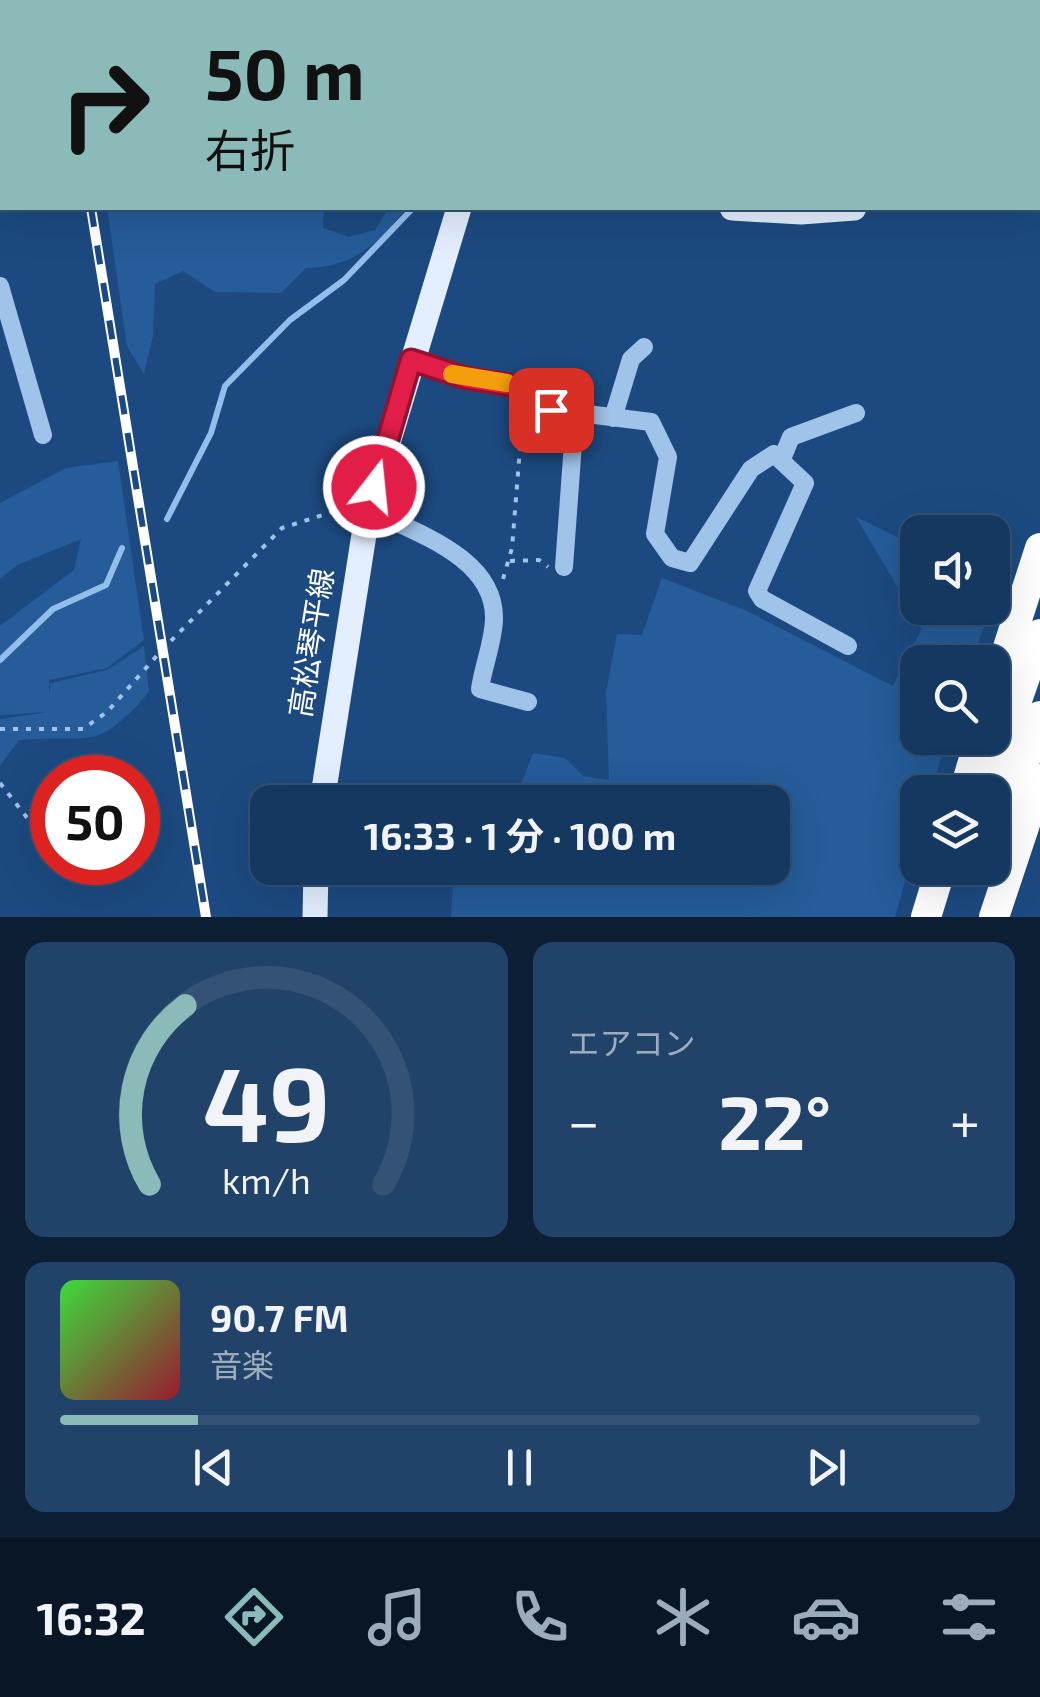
<!DOCTYPE html>
<html lang="ja">
<meta charset="utf-8">
<style>
body{margin:0;font-family:"Exo 2","Noto Sans JP",sans-serif;background:#224369;color:#f1f3f6;height:100vh;display:flex;flex-direction:column;font-size:38px;white-space:nowrap}
*{box-sizing:border-box;margin:0}
p{font-size:32px;color:#9dacbd}
.icon{flex:none;width:55px;height:55px;fill:none;stroke:currentColor;stroke-width:2;stroke-linecap:round;stroke-linejoin:round}
.map{position:relative;height:917px;overflow:hidden}
.sheet{display:flex;flex-direction:column;gap:25px;padding:25px;background:#0c1f35;flex:1}
.sheet>*{flex:none}
.top-card{position:absolute;left:0px;top:0px;width:1040px;height:210px;box-shadow:0 10px 40px #0002,0 0 0 2px #345275;background:#8bbbb9;color:#111;overflow:hidden}
.fabs{position:absolute;left:900px;top:515px;display:grid;gap:20px}
.fabs a{display:grid;place-items:center;width:110px;height:110px;border-radius:20px;background:#153860;box-shadow:0 10px 40px #0002,0 0 0 2px #345275;font-size:50px}
.speed{position:absolute;left:30px;top:755px;display:flex;gap:20px;font-size:50px;font-weight:700;text-align:center}
.speed>*{display:grid;place-content:center;width:130px;height:130px;border-radius:50%;background:#153860;box-shadow:0 10px 40px #0002,0 0 0 2px #345275;line-height:1}
.speed .limit{border:15px solid #d22;background:#fff;color:#111}
.pin{position:absolute;display:grid;place-items:center;width:85px;height:85px;color:#fff;margin:-42px;border-radius:20px;box-shadow:0 5px 15px #0006}
.me{position:absolute;width:110px;margin:-55px;rotate:16deg;stroke-linejoin:round;filter:drop-shadow(0 0 8px #0008)}
.turn{display:flex;align-items:center;gap:35px;height:210px;padding:0 40px;font-size:45px}
.turn .icon{width:130px;height:130px;stroke-width:2.5}
.turn b{display:block;font-size:70px;line-height:85px}
.big{font-size:75px;font-weight:700;line-height:1.1}
.sheet .tile{flex:1;display:flex;flex-direction:column;justify-content:center;gap:15px;min-width:0;padding:0 35px;border-radius:20px;background:#224369}
.sheet .dial{align-items:center;gap:0}
.dial svg{height:260px;overflow:visible;fill:none;stroke:#345275;stroke-width:7;stroke-linecap:round;text-anchor:middle}
.dial text{fill:#f1f3f6;stroke:none}
.song{display:flex;align-items:center;gap:30px}
.cover{width:120px;height:120px;border-radius:15px;background:linear-gradient(135deg,hsl(120 70% 55%),hsl(350 70% 35%))}
.played{height:10px;border-radius:5px;background:linear-gradient(90deg,#8bbbb9 15%,#345275 15%)}
.keys{display:flex;justify-content:space-around;direction:ltr}
.heat{display:flex;justify-content:space-between;align-items:center;font-size:55px;direction:ltr}
.sheet .tiles{flex:1;display:grid;gap:25px;grid-template-columns:1fr 1fr}
.tile:last-child{grid-column:span 2}
.trip{position:absolute;left:250px;top:785px;width:540px;height:100px;border-radius:20px;background:#153860;box-shadow:0 10px 40px #0002,0 0 0 2px #345275;font-weight:700;line-height:100px;text-align:center}
.dock{display:flex;height:160px;justify-content:space-around;align-items:center;background:#081626;color:#9dacbd}
.dock .icon{width:70px;height:70px}
.dock .active{color:#8bbbb9}
.dock b{font-size:45px;color:#f1f3f6}
.map>svg:first-child{display:block}
.green{fill:#255c99}
.lines{fill:none;stroke-linecap:round;stroke-linejoin:round}
.stream{stroke:#93beeb;stroke-width:6}
.river{stroke:#12355e;stroke-width:35}
.path{stroke:#a0c3e9;stroke-width:4;stroke-dasharray:5 8;stroke-linecap:butt}
.minor{stroke:#a0c3e9;stroke-width:18}
.major{stroke:#e3eefe;stroke-width:25}
.highway{stroke:#fff;stroke-width:30}
.rail-casing{stroke:#fff;stroke-width:10}
.rail{stroke:#1c4a80;stroke-width:6;stroke-dasharray:19;stroke-linecap:butt}
.route-casing{stroke:#92132f;stroke-width:25}
.route{stroke:#e11d48;stroke-width:18}
.slow{stroke:#f59e0b;stroke-width:18}
.labels{text-anchor:middle;stroke-width:10;stroke-linejoin:round;paint-order:stroke}
.street-label{font-size:30px;fill:#fff;stroke:#1c4a80}
</style>
<div class="map">
<svg width="1040" height="917" viewBox="0 0 1040 917">
<rect width="100%" height="100%" fill="#1c4a80"/>
<path class="green" d="M 107,208 L 324,208 L 323,228 L 349,237 L 375,230 L 389,208 L 406,208 C 378,244 354,267 306,268 L 281,293 L 215,292 L 183,271 L 155,284 L 153,336 L 144,374 L 127,346 Z
M 118,461 L 144,640 L 107,668 L 49,680 L 49,695 L 51,683 L 107,670 L 144,646 L 149,692 C 95,754 93,734 19,740 L 0,766 L 0,719 L 49,712 L 0,715 L 0,626 L 74,570 L 81,539 L 17,565 L 0,579 L 0,503 L 66,468 Z
M 856,517 L 901,539 L 917,541 L 918,608 L 990,608 L 972,662 L 918,662 L 918,738 L 947,738 L 931,792 L 918,792 L 917,839 L 895,917 L 451,917 L 454,868 L 772,868 L 772,802 L 480,802 L 483,793 L 517,795 L 533,753 L 565,758 L 583,776 L 609,780 L 606,692 L 617,634 L 642,635 L 662,578 L 747,611 L 893,686 L 922,628 Z"/>
<g class="lines">
<path class="stream" d="M 167,519 L 211,433 L 225,386 L 290,320 L 344,280 L 413,208
M 0,660 L 53,609 L 106,585 L 122,548"/>
<path class="river" d="M 556,0 L 560,2
M 1008,2 L 1010,0"/>
<path class="path" d="M 510,561 L 539,560 L 548,567
M 503,579 L 512,548 L 523,411
M 0,729 L 83,729 L 107,712 L 162,650 L 282,528 L 348,507
M 0,783 L 42,837"/>
<path class="minor" d="M 0,286 L 43,435
M 411,360 L 466,378 L 522,387 L 561,417 L 587,414 L 651,422 L 668,457 L 655,534 L 672,558 L 690,563 L 751,469 L 774,454 L 805,483 L 757,591 L 762,599 L 848,646
M 613,418 L 631,359 L 644,347
M 782,459 L 791,437 L 856,413
M 368,509 C 415,533 496,557 494,620 C 493,643 483,667 480,689 L 528,702
M 564,567 L 575,416"/>
<path class="major" d="M 62,0 L 115,2
M 476,0 L 476,2
M 0,1 L 10,0
M 1038,180 L 1040,179
M 732,208 L 801,212 L 854,208
M 322,802 L 368,509 L 459,208
M 315,917 L 316,868"/>
<path class="highway" d="M 992,697 L 1040,548
M 964,792 L 980,738
M 985,792 L 1040,634
M 992,857 L 1040,716
M 926,917 L 941,868
M 994,917 L 1040,779"/>
<defs>
<path id="rail" d="M 58,0 L 58,2
M 91,208 L 206,917"/>
</defs>
<use href="#rail" class="rail-casing"/>
<use href="#rail" class="rail"/>
</g>
<g class="lines">
<defs>
<path id="route" d="M 374,487 L 411,360 L 466,378 L 522,387 L 551,410"/>
</defs>
<use href="#route" class="route-casing"/>
<use href="#route" class="route"/>
<path class="slow" d="M 452,374 L 507,383"/>
</g>
<g class="labels">
<g class="street-label">
<text transform="translate(312 643) rotate(-81)" y="10">高松琴平線</text>
</g>
</g>
</svg>
<div class="fabs">
<a><svg class="icon" aria-label="sound" viewBox="0 0 24 24"><path d="M4 9h4l5-4v14l-5-4H4zM17 9q2 3 0 6"/></svg></a>
<a><svg class="icon" aria-label="search" viewBox="0 0 24 24"><circle cx="10" cy="10" r="6"/><path d="M15 15l6 6"/></svg></a>
<a><svg class="icon" aria-label="layers" viewBox="0 0 24 24"><path d="M12 4l9 5-9 5-9-5zM3 14l9 5 9-5"/></svg></a>
</div>
<div class="speed"><div class="limit">50</div></div>
<div class="pin" style="left:551px;top:410px;background:#d93025"><svg class="icon" aria-label="arrive" viewBox="0 0 24 24"><path d="M6 21V4h12l-3 4 3 4H6"/></svg></div>
<svg class="me" style="left:374px;top:487px" viewBox="-20 -20 40 40"><circle r="17" fill="#e11d48" stroke="#fff" stroke-width="3"/><path d="M0-11L8 9 0 5-8 9z" fill="#fff"/></svg>
<div class="trip">16:33 · 1 分 · 100 m</div>
<div class="top-card">
<div class="turn"><svg class="icon" aria-label="right" viewBox="0 0 24 24"><path d="M7 20v-9h11M14 6l5 5-5 5"/></svg><div><b>50 m</b>右折</div></div>
</div>
</div>
<section class="sheet">
<div class="tiles">
<div class="tile dial"><svg viewBox="0 0 100 80">
<path d="M14 69A42 42 0 1 1 86 69"/>
<path d="M14 69A42 42 0 0 1 25 14" stroke="#8bbbb9"/>
<text x="50" y="56" font-size="32" font-weight="700">49</text>
<text x="50" y="72" font-size="11">km/h</text>
</svg></div>
<div class="tile"><p>エアコン</p>
<div class="heat"><a>−</a><b class="big">22°</b><a>+</a></div>
</div>
<div class="tile">
<div class="song"><i class="cover"></i><div><b>90.7 FM</b><p>音楽</p></div></div>
<div class="played"></div>
<div class="keys"><svg class="icon" aria-label="previous" viewBox="0 0 24 24"><path d="M18 5L8 12l10 7zM5 5v14"/></svg><svg class="icon" aria-label="pause" viewBox="0 0 24 24"><path d="M8 5v14M16 5v14"/></svg><svg class="icon" aria-label="next" viewBox="0 0 24 24"><path d="M6 5l10 7-10 7zM19 5v14"/></svg></div>
</div>
</div>
</section>
<nav class="dock">
<b>16:32</b>
<svg class="icon active" aria-label="directions" viewBox="0 0 24 24"><path d="M12 3l9 9-9 9-9-9zM9 14v-3h6M13 9l2 2-2 2"/></svg>
<svg class="icon" aria-label="music" viewBox="0 0 24 24"><path d="M9 18V5l10-2v13"/><circle cx="6" cy="18" r="3"/><circle cx="16" cy="16" r="3"/></svg>
<svg class="icon" aria-label="phone" viewBox="0 0 24 24"><path d="M5 4h4l2 5-3 2q2 4 5 5l2-3 5 2v4C11 20 4 13 5 4z"/></svg>
<svg class="icon" aria-label="climate" viewBox="0 0 24 24"><path d="M12 3v18M4 7l16 10M4 17L20 7"/></svg>
<svg class="icon" aria-label="car" viewBox="0 0 24 24"><path d="M5 17H2v-5l4-1 3-4h7l3 4 3 1v5h-3M9 17h6M6 11h13"/><circle cx="7" cy="17" r="2"/><circle cx="17" cy="17" r="2"/></svg>
<svg class="icon" aria-label="filters" viewBox="0 0 24 24"><path d="M4 7h16M4 17h16"/><circle cx="9" cy="7" r="2"/><circle cx="15" cy="17" r="2"/></svg>
</nav>
